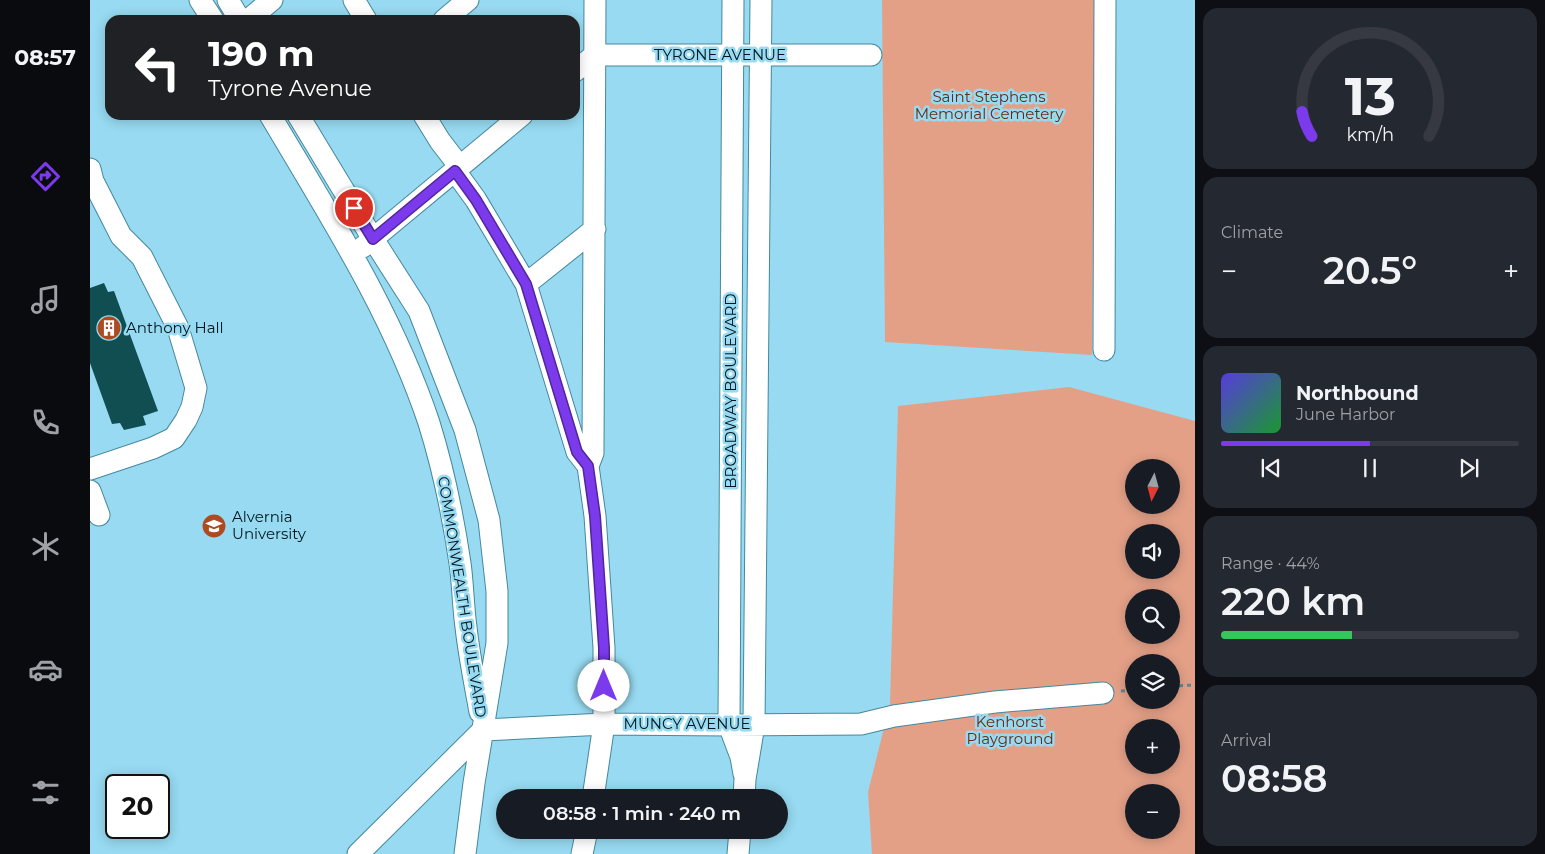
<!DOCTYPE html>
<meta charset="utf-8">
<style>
body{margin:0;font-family:Montserrat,sans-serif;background:#242831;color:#f1f3f6;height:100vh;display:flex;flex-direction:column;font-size:19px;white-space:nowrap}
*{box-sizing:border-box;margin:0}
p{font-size:16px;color:#9ea1a6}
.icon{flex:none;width:28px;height:28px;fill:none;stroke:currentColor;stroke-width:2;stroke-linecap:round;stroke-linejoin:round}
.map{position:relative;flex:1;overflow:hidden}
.panel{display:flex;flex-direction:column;gap:8px;padding:8px;background:#0d0f14;width:350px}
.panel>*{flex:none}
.hud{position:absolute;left:15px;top:15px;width:475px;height:105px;border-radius:15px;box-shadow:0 2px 12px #0003;background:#202124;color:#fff;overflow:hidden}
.needle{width:32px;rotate:186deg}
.controls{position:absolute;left:1035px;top:459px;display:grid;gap:10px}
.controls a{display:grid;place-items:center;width:55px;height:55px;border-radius:50%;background:#171b24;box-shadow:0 2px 12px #0003;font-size:25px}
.speed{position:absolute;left:15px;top:774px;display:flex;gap:10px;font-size:25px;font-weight:700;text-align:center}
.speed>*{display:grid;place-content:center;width:65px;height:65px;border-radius:50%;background:#171b24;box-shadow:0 2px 12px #0003;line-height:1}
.speed .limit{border:2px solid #111;border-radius:8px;background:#fff;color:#111}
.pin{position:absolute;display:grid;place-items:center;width:42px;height:42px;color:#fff;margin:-21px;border:2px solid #fff;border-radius:50%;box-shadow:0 1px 5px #0007}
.me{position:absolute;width:55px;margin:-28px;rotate:0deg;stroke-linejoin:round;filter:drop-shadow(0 0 4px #0008)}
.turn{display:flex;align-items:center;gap:18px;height:105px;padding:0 20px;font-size:22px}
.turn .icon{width:65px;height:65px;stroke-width:2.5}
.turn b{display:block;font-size:35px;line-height:42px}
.big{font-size:38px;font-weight:600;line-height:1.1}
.panel .tile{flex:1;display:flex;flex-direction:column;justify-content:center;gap:8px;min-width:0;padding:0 18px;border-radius:15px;background:#242831}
.panel .dial{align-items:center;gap:0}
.dial svg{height:130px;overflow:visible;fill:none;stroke:#363941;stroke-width:7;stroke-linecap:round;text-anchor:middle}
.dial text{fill:#f1f3f6;stroke:none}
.song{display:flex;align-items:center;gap:15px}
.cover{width:60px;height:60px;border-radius:8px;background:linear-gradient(135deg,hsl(250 70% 55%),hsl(130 70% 35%))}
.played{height:5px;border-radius:2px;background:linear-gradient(90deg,#7c3aed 50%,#363941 50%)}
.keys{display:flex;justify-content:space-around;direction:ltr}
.heat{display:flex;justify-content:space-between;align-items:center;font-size:28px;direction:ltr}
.charge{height:8px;border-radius:4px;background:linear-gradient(90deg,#34c759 44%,#363941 0)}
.trip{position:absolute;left:406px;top:789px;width:292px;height:50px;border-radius:25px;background:#171b24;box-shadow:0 2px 12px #0003;font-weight:600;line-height:50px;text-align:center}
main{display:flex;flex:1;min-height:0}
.dock{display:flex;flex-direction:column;width:90px;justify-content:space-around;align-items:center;background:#090b0e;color:#9ea1a6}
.dock .icon{width:35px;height:35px}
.dock .on{color:#7c3aed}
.dock b{font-size:22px;color:#f1f3f6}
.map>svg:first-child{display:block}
.green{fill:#e3a087;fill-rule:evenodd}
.building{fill:#104e52}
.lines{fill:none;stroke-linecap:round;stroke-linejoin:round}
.minor-casing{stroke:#45889d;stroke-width:23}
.path{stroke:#588899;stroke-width:3;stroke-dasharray:4 4;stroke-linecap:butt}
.minor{stroke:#fff;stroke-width:21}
.route-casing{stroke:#51269a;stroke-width:12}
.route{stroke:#7c3aed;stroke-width:9}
.labels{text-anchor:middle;stroke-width:5;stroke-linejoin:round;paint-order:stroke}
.street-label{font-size:15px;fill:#00161e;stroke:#97daf1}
.park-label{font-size:15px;fill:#662b14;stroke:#97daf1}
.poi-label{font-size:15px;fill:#00161e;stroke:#97daf1;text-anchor:start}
</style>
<main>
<nav class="dock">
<b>08:57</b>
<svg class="icon on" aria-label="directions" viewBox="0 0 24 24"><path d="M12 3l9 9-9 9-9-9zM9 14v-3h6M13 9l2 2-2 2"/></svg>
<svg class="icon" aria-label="music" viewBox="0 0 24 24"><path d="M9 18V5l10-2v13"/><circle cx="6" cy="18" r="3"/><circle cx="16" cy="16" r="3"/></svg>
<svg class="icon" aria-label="phone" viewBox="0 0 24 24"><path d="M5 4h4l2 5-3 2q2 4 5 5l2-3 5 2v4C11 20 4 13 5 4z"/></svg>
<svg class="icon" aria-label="climate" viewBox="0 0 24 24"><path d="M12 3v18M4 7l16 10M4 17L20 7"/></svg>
<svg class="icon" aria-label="car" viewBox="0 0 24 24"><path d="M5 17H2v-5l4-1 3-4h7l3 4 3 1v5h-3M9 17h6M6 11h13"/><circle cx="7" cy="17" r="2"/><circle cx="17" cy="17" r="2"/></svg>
<svg class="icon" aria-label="filters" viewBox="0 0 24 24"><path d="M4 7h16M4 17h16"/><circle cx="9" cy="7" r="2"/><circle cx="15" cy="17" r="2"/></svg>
</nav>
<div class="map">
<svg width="1105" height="854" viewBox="0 0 1105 854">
<rect width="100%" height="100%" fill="#97daf1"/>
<path class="green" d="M 792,0 L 1005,0 L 1002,355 L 795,342 Z
M 979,387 L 1105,421 L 1105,854 L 782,854 L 778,792 L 800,704 L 808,406 ZM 1044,468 L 1081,468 L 1081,505 L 1044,505 ZM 1044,532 L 1081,532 L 1081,570 L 1044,570 ZM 1044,598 L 1081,598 L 1081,635 L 1044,635 ZM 1044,662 L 1081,662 L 1081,700 L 1044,700 ZM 1044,728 L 1081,728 L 1081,765 L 1044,765 ZM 1044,792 L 1081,792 L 1081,830 L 1044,830 Z"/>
<path class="building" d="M 14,283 L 18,292 L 24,291 L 68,411 L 53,416 L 56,425 L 34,430 L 30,423 L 22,424 L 0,363 L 0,288 Z"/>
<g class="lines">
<defs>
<path id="minor" d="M 110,0 L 123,20
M 138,0 L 150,20
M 264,0 L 276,20
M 643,0 L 639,725 L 651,757 L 654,774
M 158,20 L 182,0
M 354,20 L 378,0
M 485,71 L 505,55 L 781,55
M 180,115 C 239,215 302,312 339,423 C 353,468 363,516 370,563 C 373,584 373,606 376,627 C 379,655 385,684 390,712
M 208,115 L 283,239 L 329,311 L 375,430 L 399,520 L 407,591 L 407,643 L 384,783 L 375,854
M 334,115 L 350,141 L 370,167
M 0,169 L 3,181 L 31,236 L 52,257 L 88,328 L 106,388 L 102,407 L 96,420 L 84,438 L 63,448 L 0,469
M 365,171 L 386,200 L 436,284 L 487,452 L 498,466 L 505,516 L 514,648 L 514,724 L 503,798
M 273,247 L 432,115
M 436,284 L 505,229
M 1014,350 L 1015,0
M 498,466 L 503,453 L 505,0
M 0,491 L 9,515
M 393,730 L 514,724 L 639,725 L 771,724 L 804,716 L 905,702 L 1013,693
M 654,798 L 655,779 L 664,725 L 671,0
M 268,854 L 393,730
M 492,854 L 497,830
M 648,854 L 650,830"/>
</defs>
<use href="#minor" class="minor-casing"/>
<path class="path" d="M 1081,686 L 1105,685
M 1031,691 L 1044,690"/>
<use href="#minor" class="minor"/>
</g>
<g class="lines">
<defs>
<path id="route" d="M 264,208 L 283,239 L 365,171 L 386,200 L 436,284 L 487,452 L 498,466 L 505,516 L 514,648 L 514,686"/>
</defs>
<use href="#route" class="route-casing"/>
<use href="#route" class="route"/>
</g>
<defs>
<symbol id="building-disc" viewBox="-11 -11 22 22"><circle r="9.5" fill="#af491f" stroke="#97daf1"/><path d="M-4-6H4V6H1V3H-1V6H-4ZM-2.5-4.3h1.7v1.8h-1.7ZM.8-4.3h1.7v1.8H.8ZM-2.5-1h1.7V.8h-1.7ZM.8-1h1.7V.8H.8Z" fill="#fff"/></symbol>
<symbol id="university-disc" viewBox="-11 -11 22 22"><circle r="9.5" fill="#af491f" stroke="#97daf1"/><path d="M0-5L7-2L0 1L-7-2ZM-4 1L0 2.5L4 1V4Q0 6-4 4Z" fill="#fff"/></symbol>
</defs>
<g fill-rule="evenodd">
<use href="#building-disc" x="5" y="314" width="28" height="28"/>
<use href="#university-disc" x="110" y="512" width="28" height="28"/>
</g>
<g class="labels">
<g class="street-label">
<text x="630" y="60">TYRONE AVENUE</text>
<text transform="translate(641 391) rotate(-90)" y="5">BROADWAY BOULEVARD</text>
<text transform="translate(372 597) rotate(81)" y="5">COMMONWEALTH BOULEVARD</text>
<text x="597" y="729">MUNCY AVENUE</text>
</g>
<g class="park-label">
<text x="899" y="102">Saint Stephens<tspan x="899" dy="17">Memorial Cemetery</tspan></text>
<text x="920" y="727">Kenhorst<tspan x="920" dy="17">Playground</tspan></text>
</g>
<g class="poi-label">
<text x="36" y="333">Anthony Hall</text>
<text x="142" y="522">Alvernia<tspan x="142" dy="17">University</tspan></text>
</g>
</g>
</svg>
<div class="controls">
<a><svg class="needle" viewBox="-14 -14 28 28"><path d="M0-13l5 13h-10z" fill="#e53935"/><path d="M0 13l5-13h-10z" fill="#9ea1a6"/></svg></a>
<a><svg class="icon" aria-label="sound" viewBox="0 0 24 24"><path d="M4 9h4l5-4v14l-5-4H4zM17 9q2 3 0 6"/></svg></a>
<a><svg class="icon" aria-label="search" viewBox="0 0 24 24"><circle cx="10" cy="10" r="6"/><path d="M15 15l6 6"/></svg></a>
<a><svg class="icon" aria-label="layers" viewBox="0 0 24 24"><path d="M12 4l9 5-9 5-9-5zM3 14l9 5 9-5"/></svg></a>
<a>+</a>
<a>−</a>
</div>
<div class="speed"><div class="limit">20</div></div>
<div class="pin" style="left:264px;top:208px;background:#d93025"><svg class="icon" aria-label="arrive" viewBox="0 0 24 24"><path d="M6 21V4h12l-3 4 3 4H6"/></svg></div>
<svg class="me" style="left:514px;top:686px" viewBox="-20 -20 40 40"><circle r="19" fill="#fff"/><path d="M0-13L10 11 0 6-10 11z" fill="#7c3aed"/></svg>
<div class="trip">08:58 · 1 min · 240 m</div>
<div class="hud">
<div class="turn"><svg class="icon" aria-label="left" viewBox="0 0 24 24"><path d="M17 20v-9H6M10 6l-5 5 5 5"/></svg><div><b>190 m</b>Tyrone Avenue</div></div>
</div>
</div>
<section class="panel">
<div class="tile dial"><svg viewBox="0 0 100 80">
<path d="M14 69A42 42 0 1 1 86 69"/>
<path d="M14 69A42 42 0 0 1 8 54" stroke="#7c3aed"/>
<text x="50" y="56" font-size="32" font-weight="700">13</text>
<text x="50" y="72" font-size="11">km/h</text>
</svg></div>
<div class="tile"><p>Climate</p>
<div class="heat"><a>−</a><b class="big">20.5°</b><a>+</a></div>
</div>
<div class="tile">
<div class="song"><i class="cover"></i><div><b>Northbound</b><p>June Harbor</p></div></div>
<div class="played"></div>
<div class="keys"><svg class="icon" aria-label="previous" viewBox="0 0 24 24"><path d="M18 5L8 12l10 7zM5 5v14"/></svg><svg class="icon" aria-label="pause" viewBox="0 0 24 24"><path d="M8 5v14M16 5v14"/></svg><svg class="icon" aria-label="next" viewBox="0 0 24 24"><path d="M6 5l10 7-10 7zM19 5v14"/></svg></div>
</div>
<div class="tile"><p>Range · 44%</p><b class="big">220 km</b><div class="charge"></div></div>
<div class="tile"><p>Arrival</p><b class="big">08:58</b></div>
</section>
</main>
